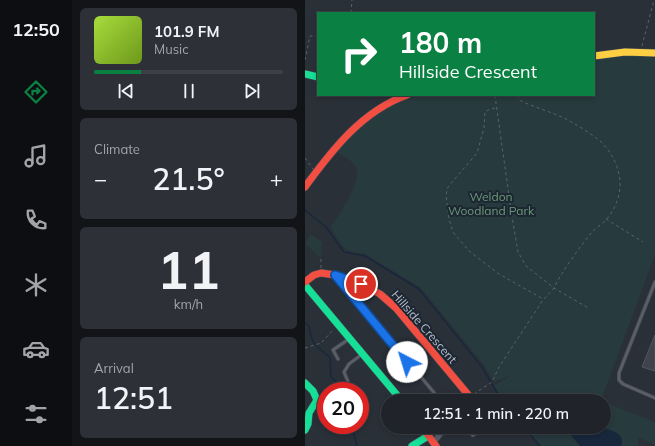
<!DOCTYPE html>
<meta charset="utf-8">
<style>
body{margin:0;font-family:Mulish,sans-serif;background:#2d3036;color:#f1f3f6;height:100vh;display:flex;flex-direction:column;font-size:15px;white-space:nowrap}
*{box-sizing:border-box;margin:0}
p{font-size:13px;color:#a2a4a8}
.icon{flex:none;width:22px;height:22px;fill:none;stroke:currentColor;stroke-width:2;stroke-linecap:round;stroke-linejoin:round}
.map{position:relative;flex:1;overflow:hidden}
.sheet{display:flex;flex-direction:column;gap:8px;padding:8px;background:#121417;width:233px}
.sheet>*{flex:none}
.banner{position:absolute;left:12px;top:12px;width:278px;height:84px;border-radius:0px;box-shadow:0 2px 6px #0003,0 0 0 1px #3d4147;background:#0b8043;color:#fff;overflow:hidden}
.speed{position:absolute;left:12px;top:382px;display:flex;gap:8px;font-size:20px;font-weight:700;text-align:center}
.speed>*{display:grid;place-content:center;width:52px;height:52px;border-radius:50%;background:#20242a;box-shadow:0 2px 6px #0003,0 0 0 1px #3d4147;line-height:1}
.speed .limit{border:6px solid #d22;background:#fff;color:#111}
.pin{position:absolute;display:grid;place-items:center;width:34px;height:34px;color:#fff;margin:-17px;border:2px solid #fff;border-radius:50%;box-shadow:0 1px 4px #0007}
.me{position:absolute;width:44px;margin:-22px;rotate:320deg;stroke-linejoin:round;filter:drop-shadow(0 0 3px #0008)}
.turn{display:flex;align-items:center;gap:14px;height:84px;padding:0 16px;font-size:18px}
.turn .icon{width:52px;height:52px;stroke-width:2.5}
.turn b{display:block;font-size:28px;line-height:34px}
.big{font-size:30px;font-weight:600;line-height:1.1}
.sheet .card{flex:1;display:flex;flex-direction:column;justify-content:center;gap:6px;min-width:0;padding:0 14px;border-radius:6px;background:#2d3036}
.sheet .dial{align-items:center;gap:0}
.dial b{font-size:52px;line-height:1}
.song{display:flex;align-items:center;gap:12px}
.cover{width:48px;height:48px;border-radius:6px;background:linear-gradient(135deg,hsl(80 70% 55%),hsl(80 70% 35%))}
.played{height:4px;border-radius:2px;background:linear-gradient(90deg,#0b8043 25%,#3d4147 25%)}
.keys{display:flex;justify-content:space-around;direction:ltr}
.heat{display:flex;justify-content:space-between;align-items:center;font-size:22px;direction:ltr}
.trip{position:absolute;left:76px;top:394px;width:230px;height:40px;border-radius:20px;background:#20242a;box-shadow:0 2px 6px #0003,0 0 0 1px #3d4147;font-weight:600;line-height:40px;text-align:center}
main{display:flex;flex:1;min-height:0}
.tab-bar{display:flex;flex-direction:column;width:72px;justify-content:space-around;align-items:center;background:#0d0e11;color:#a2a4a8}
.tab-bar .icon{width:28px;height:28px}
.tab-bar .on{color:#0b8043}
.tab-bar b{font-size:18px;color:#f1f3f6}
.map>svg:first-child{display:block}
.green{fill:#273a3e}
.water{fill:#19273c}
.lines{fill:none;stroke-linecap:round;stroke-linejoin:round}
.stream{stroke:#19273c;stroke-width:1.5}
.building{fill:#3f444c;stroke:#52575f}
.lane-casing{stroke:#484c55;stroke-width:4}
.street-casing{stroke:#484c55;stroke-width:6}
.fast-casing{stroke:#484c55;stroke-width:8}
.slow-casing{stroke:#484c55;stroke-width:8}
.jam-casing{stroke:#484c55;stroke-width:8}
.path{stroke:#5c6268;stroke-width:1;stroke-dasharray:3 3;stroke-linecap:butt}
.lane{stroke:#5a5e66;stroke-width:2.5}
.street{stroke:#5a5e66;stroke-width:5}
.fast{stroke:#16e098;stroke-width:7}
.slow{stroke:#ffcf43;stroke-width:7}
.jam{stroke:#f24e42;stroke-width:7}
.route-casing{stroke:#114b97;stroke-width:10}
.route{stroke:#1a73e8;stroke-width:7}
.labels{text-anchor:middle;stroke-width:4;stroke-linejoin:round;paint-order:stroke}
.park-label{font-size:12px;fill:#6b9a76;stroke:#1d2633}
.street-label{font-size:12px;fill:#b4bcc9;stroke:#1d2633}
</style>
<main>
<nav class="tab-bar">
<b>12:50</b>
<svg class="icon on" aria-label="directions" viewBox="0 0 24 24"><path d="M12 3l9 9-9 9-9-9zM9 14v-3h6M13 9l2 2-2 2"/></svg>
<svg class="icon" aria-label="music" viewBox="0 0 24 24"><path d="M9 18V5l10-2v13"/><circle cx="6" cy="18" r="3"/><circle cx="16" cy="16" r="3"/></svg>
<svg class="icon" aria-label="phone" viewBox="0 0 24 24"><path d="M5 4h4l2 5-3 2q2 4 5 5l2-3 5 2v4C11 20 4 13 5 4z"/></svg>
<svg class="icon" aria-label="climate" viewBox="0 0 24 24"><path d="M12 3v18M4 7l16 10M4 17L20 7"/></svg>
<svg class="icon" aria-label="car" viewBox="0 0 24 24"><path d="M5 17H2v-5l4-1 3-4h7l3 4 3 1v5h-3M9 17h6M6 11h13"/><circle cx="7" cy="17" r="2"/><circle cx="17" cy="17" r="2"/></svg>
<svg class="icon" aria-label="filters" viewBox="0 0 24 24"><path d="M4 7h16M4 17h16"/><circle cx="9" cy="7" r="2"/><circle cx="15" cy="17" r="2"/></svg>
</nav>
<section class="sheet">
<div class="card">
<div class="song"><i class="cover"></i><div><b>101.9 FM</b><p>Music</p></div></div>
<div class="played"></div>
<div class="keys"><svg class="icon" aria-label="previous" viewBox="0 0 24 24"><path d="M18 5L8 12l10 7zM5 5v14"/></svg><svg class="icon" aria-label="pause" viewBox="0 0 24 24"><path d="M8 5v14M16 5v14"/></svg><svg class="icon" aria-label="next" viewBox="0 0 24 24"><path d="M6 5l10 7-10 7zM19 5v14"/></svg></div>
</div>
<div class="card"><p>Climate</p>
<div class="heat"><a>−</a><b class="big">21.5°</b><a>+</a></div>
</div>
<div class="card dial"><b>11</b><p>km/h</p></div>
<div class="card"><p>Arrival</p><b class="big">12:51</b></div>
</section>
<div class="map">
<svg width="350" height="446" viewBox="0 0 350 446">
<rect width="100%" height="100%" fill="#2a3038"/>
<path class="green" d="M 323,55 L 338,55 L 350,58 L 350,255 L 296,400 L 298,401 L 197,401 L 188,386 L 207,375 L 189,382 L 179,365 L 116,288 L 60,254 L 44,251 L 37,246 L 26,227 C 34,214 60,179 50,165 C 46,160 38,156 32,152 C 48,134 65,116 85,105 C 94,100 105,97 115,95 L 289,95 L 289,60 Z
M 6,234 L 17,242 L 16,259 L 0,243 Z
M 299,402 L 350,422 L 350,445 L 333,437 L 333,446 L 235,446 L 219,427 L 299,427 Z"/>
<path class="water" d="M 259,427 C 270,427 325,423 316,446 L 275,446 Z"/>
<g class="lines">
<path class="stream" d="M 0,210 L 21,227 L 39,252 L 60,256 L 114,289 L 177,367 L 197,401
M 0,323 L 4,326 C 6,344 12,347 25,357 L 26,377 L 38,388 L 38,391
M 46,425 L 47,427 L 52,446
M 219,427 L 235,446"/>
</g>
<path class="building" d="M 350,335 L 350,371 L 337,367 Z"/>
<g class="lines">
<defs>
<path id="lane" d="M 193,95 L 202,95
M 34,279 L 136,401
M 350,282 L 314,373 L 314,380 L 318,384 L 350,398
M 33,359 L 28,350 L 44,339
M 47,391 L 39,372 L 44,364 L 56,355"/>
<path id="street" d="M 168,434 L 176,427
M 128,443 L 141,427"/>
<path id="fast" d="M 0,74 L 13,77
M 0,285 L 97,401
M 0,383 L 8,391 L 12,400 L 4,413 L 3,424 L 0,430
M 107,446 L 123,436"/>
<path id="slow" d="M 289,56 L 320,52 L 350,53"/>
<path id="jam" d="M 0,187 C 27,150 57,111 102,95
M 0,282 L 9,275 L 16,273 L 30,275 L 56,284 L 75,294 L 91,308 L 165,397 L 162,401
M 117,427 L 131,446"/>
</defs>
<use href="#lane" class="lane-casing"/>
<use href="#street" class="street-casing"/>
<use href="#fast" class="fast-casing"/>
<use href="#slow" class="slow-casing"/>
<use href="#jam" class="jam-casing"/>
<path class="path" d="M 46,13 L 47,0
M 337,46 L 349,0
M 0,60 L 5,36 L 13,36
M 212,95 L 216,101 C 231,108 247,112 261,119 C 269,123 295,139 299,145 C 319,168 321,196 301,220 C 297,224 291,228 287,232 C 277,244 255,274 249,288 L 285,309
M 190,108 L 183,110 L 180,112 L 179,128 L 172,153 L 143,187 L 141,195 L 144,219 L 148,232 L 164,251 L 194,274 L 238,299
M 0,158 L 8,169
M 301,219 L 338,242
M 16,259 L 16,268
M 0,348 L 16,343 L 29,329
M 169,394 L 187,382 L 194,367 L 238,300 L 249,288 L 221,266 L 213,252 L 207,217 L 190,96"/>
<use href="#lane" class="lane"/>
<use href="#street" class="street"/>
<use href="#fast" class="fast"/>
<use href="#slow" class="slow"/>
<use href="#jam" class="jam"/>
</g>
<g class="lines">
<defs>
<path id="route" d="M 56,284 L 30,275 L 102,362"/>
</defs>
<use href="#route" class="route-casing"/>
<use href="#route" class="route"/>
</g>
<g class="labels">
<g class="park-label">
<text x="186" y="201">Weldon<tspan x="186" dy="14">Woodland Park</tspan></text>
</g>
<g class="street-label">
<text transform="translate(119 327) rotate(49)" y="4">Hillside Crescent</text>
</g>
</g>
</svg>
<div class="speed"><div class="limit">20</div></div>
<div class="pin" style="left:56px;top:284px;background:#d93025"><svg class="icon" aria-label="arrive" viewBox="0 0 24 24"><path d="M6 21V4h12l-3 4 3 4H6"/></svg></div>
<svg class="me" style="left:102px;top:362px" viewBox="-20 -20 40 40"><circle r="19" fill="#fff"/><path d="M0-13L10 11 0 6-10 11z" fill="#1a73e8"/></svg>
<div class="trip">12:51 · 1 min · 220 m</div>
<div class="banner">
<div class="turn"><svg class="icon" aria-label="right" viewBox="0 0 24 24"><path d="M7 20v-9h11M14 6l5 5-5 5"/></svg><div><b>180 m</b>Hillside Crescent</div></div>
</div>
</div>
</main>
